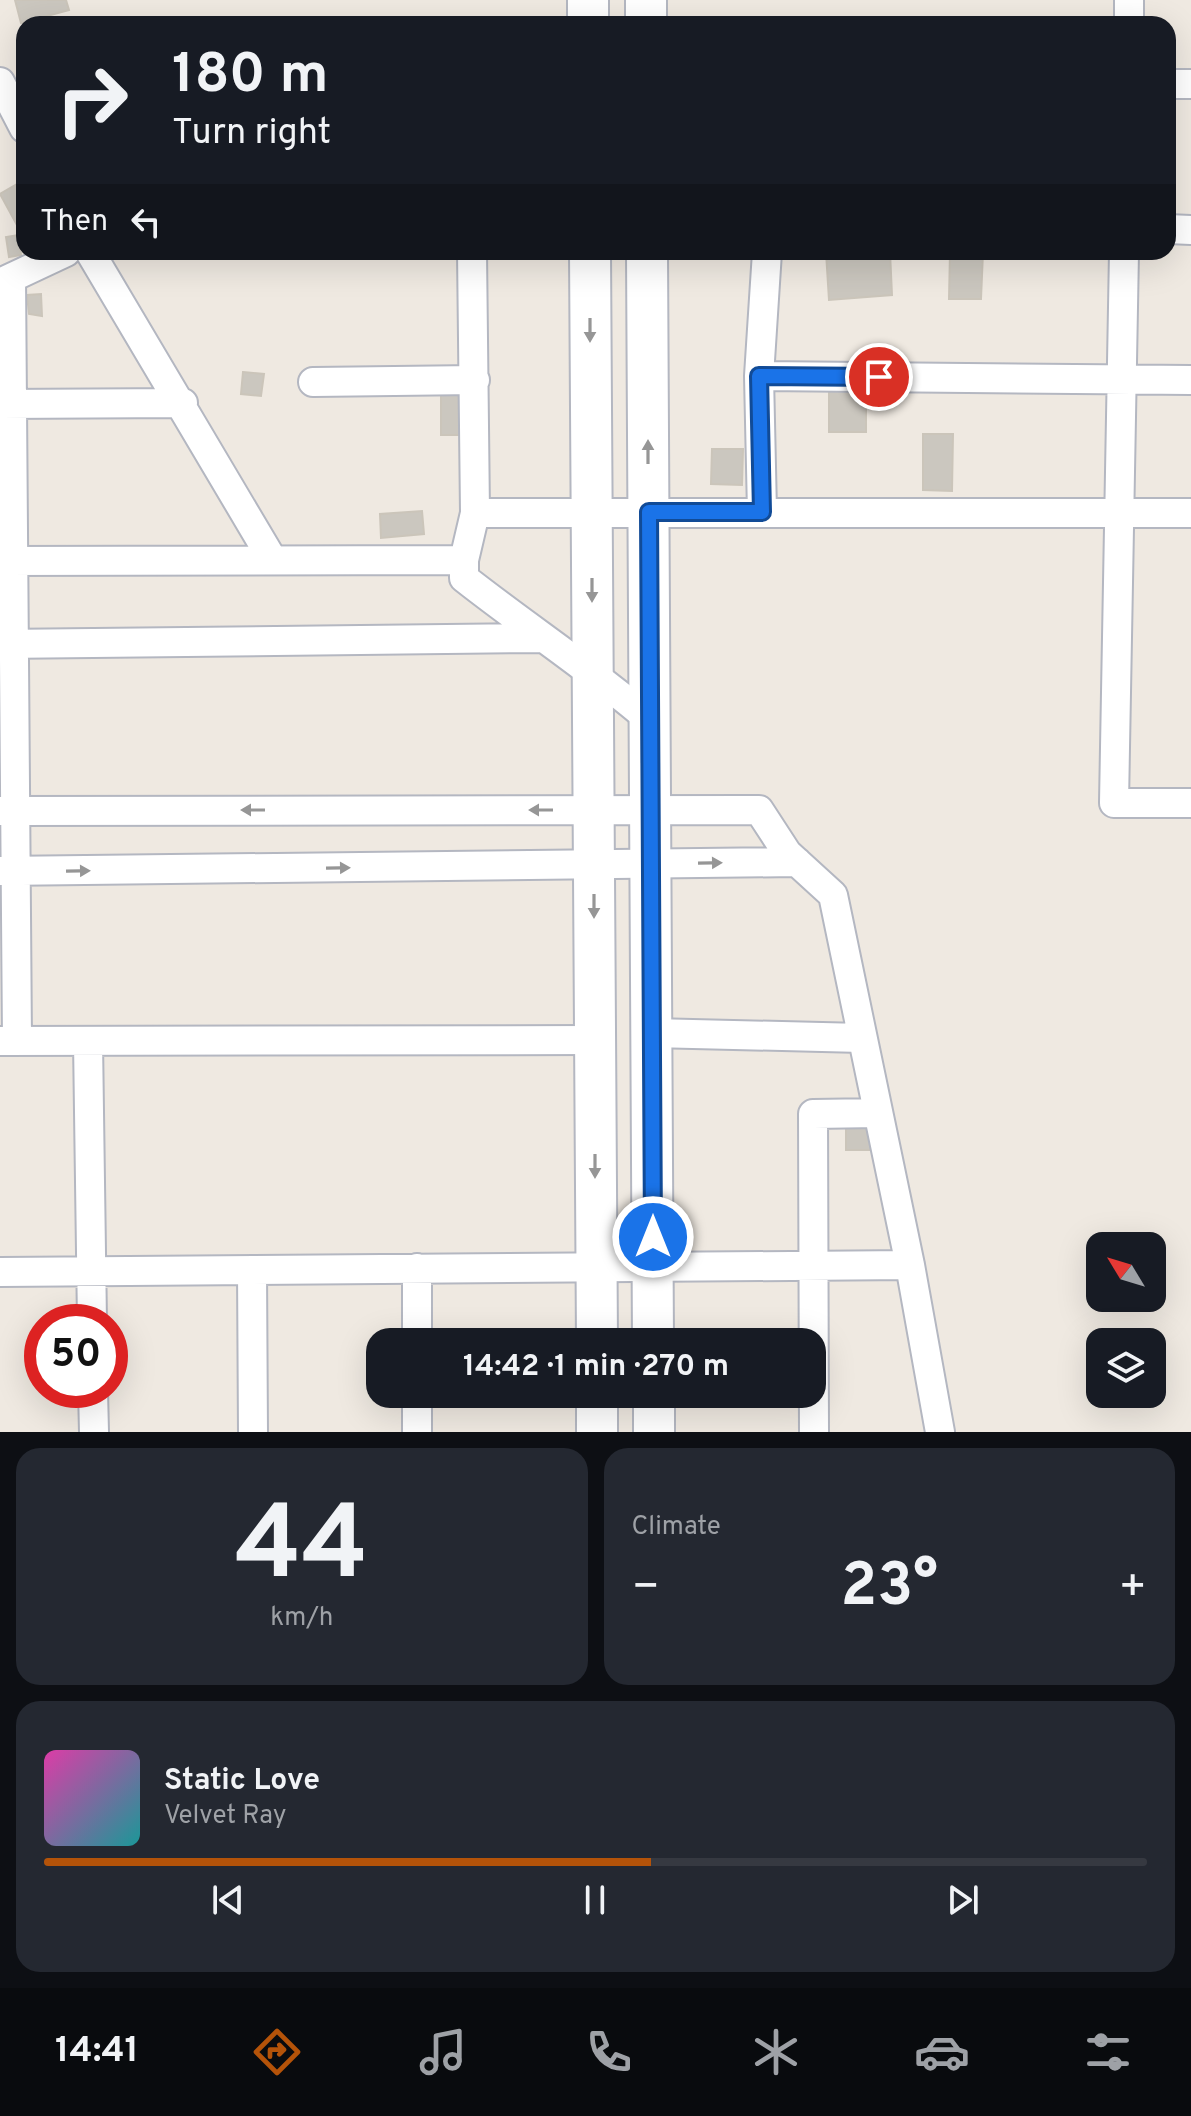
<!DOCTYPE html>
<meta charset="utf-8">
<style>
body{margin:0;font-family:Overpass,sans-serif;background:#242831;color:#f1f3f6;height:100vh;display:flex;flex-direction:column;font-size:30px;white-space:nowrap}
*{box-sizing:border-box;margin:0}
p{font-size:26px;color:#9ea1a6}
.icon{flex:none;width:44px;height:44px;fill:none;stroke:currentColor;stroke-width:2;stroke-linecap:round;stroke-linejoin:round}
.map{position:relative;height:1432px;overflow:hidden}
.sheet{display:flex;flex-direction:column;gap:16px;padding:16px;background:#0d0f14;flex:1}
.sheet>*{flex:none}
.top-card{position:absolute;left:16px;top:16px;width:1160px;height:244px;border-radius:24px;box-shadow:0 8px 32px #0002;background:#171b24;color:#f1f3f6;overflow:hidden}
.needle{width:52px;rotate:308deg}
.tools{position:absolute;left:1086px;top:1232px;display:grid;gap:16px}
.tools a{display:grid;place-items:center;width:80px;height:80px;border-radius:16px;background:#171b24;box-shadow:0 8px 32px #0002;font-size:40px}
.speed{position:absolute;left:24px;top:1304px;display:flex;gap:16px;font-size:40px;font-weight:700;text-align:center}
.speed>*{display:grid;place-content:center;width:104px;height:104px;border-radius:50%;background:#171b24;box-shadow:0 8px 32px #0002;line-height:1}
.speed .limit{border:12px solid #d22;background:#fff;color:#111}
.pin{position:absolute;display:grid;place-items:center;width:68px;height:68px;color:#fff;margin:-34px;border:4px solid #fff;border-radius:50%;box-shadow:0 2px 8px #0007}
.me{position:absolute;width:88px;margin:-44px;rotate:0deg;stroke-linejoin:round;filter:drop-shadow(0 0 6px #0008)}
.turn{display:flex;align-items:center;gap:28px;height:168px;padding:0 24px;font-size:36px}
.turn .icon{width:104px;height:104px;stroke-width:2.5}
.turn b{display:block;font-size:56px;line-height:68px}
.then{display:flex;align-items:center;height:76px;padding:0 24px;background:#0003;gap:16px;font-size:30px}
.big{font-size:60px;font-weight:700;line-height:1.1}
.sheet .widget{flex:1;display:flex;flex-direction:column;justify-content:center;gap:12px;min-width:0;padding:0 28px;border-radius:24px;background:#242831}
.sheet .dial{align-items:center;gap:0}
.dial b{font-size:104px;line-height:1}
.song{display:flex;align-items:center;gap:24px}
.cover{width:96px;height:96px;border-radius:12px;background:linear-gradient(135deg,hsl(320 70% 55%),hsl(180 70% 35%))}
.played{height:8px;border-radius:4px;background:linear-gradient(90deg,#b45309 55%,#363941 55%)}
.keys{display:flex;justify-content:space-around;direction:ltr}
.heat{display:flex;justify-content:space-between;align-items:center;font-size:44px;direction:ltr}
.sheet .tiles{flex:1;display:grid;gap:16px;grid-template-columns:1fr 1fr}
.widget:last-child{grid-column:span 2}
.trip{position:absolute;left:366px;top:1328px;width:460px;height:80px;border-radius:24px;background:#171b24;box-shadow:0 8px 32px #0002;font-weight:700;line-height:80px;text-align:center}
.tabs{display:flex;height:128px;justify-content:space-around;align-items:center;background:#090b0e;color:#9ea1a6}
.tabs .icon{width:56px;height:56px}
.tabs .selected{color:#b45309}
.tabs b{font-size:36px;color:#f1f3f6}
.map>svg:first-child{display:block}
.building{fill:#cbc7bf;stroke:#cbc5ba;stroke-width:2}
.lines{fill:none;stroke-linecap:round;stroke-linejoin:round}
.street-casing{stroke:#b4b7c1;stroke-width:32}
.secondary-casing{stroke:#b4b7c1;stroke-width:44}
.street{stroke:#fff;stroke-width:28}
.secondary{stroke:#fff;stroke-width:40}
.oneway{fill:#969696}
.route-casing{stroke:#114b97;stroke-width:20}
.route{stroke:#1a73e8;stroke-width:14}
</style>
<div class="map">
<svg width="1191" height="1432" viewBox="0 0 1191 1432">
<rect width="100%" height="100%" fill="#efe9e1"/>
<path class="building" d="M 15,0 L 66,0 L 69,10 L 21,23 Z
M 24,180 L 24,238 L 0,194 Z
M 19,235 L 21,255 L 9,257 L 6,237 Z
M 826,252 L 890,252 L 892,295 L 829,300 Z
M 950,252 L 983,252 L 981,299 L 949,299 Z
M 41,294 L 42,316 L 29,314 L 27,295 Z
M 243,372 L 264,374 L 261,396 L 241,394 Z
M 829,384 L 866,384 L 866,432 L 829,432 Z
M 441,389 L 465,389 L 465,435 L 441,435 Z
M 923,434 L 953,434 L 952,491 L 923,490 Z
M 712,449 L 743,449 L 742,485 L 711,484 Z
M 422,511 L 424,534 L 381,538 L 380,514 Z
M 846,1120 L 870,1120 L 870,1150 L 846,1150 Z"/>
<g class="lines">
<defs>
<path id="street" d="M 1129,24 L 1129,0
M 0,82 L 24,128
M 1168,84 L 1191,84
M 1168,229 L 1191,230
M 90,252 L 272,559
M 472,252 L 475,513 L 464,560 L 464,578 C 526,627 591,669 650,720
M 1124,252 L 1114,803 L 1191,803
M 11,278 L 17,1041
M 0,283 L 66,252
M 759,376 L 1191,380
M 313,382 L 475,380
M 0,404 L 183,403
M 762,512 L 759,376 L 767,252
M 475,513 L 1191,513
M 0,561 L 464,560
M 0,644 L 540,638
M 0,811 L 759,810 L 787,853 L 833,895 L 910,1265 L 940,1432
M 0,871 L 797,862
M 652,1033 L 862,1038
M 1,1041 L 595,1040
M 88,1041 L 92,1322
M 252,1270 L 253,1432
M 0,1272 L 910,1265
M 417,1342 L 417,1268
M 93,1390 L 94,1432
M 417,1432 L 417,1394
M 814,1432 L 813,1114 L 878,1113"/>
<path id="secondary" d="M 588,0 L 588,24
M 646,0 L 646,24
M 590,252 L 597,1342
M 647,252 L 653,1342
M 597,1394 L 597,1432
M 654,1394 L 654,1432"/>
</defs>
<use href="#street" class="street-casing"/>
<use href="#secondary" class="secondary-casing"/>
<use href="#street" class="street"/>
<use href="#secondary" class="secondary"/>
</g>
<defs><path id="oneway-solid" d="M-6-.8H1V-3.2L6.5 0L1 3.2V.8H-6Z" transform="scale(2)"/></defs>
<g class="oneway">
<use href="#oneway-solid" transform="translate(590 330) rotate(90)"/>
<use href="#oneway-solid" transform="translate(648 452) rotate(-90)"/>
<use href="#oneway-solid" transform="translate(592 590) rotate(90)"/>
<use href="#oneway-solid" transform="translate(253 810) rotate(180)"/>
<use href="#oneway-solid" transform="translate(541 810) rotate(180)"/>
<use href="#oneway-solid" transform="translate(710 863) rotate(-1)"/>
<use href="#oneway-solid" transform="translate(338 868) rotate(-1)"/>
<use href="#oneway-solid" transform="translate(78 871) rotate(-1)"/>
<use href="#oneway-solid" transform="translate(594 906) rotate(90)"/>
<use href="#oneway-solid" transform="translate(595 1166) rotate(90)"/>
</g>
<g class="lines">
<defs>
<path id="route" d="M 653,1237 L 649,512 L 762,512 L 759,376 L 879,377"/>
</defs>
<use href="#route" class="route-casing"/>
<use href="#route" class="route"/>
</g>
</svg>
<div class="tools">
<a><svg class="needle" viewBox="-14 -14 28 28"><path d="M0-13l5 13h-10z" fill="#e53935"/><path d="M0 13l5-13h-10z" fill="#9ea1a6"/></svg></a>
<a><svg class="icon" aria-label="layers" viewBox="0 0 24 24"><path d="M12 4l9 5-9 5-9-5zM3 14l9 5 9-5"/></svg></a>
</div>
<div class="speed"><div class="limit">50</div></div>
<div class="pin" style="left:879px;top:377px;background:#d93025"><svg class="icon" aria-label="arrive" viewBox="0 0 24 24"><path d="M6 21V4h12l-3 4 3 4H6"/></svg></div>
<svg class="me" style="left:653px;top:1237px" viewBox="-20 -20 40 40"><circle r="17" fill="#1a73e8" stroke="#fff" stroke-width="3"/><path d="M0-11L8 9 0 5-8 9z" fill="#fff"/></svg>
<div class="trip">14:42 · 1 min · 270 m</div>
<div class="top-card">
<div class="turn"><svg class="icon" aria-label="right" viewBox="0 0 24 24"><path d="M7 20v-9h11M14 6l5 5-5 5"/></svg><div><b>180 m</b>Turn right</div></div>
<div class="then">Then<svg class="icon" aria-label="left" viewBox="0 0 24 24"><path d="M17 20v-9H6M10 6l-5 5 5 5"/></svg></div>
</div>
</div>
<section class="sheet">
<div class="tiles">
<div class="widget dial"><b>44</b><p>km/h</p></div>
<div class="widget"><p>Climate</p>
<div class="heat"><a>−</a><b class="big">23°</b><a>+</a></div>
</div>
<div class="widget">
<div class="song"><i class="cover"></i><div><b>Static Love</b><p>Velvet Ray</p></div></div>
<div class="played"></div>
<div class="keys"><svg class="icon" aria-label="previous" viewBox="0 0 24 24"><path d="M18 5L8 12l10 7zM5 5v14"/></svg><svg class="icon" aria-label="pause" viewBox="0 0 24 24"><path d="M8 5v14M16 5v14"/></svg><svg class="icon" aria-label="next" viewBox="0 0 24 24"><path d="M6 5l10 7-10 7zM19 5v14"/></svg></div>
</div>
</div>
</section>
<nav class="tabs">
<b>14:41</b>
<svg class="icon selected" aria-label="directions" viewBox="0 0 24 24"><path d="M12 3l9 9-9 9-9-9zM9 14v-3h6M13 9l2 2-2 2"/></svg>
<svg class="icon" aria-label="music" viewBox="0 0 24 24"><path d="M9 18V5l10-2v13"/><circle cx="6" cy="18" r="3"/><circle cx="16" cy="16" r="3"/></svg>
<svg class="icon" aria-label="phone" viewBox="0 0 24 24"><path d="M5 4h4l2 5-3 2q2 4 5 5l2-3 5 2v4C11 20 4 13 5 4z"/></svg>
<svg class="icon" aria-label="climate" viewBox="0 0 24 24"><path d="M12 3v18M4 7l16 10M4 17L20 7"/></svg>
<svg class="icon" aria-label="car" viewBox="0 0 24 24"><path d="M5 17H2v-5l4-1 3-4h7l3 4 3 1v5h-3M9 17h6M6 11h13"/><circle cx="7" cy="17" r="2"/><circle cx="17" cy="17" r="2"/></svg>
<svg class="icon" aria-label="filters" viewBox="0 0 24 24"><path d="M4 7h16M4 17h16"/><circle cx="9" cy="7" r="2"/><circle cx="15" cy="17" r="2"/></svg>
</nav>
